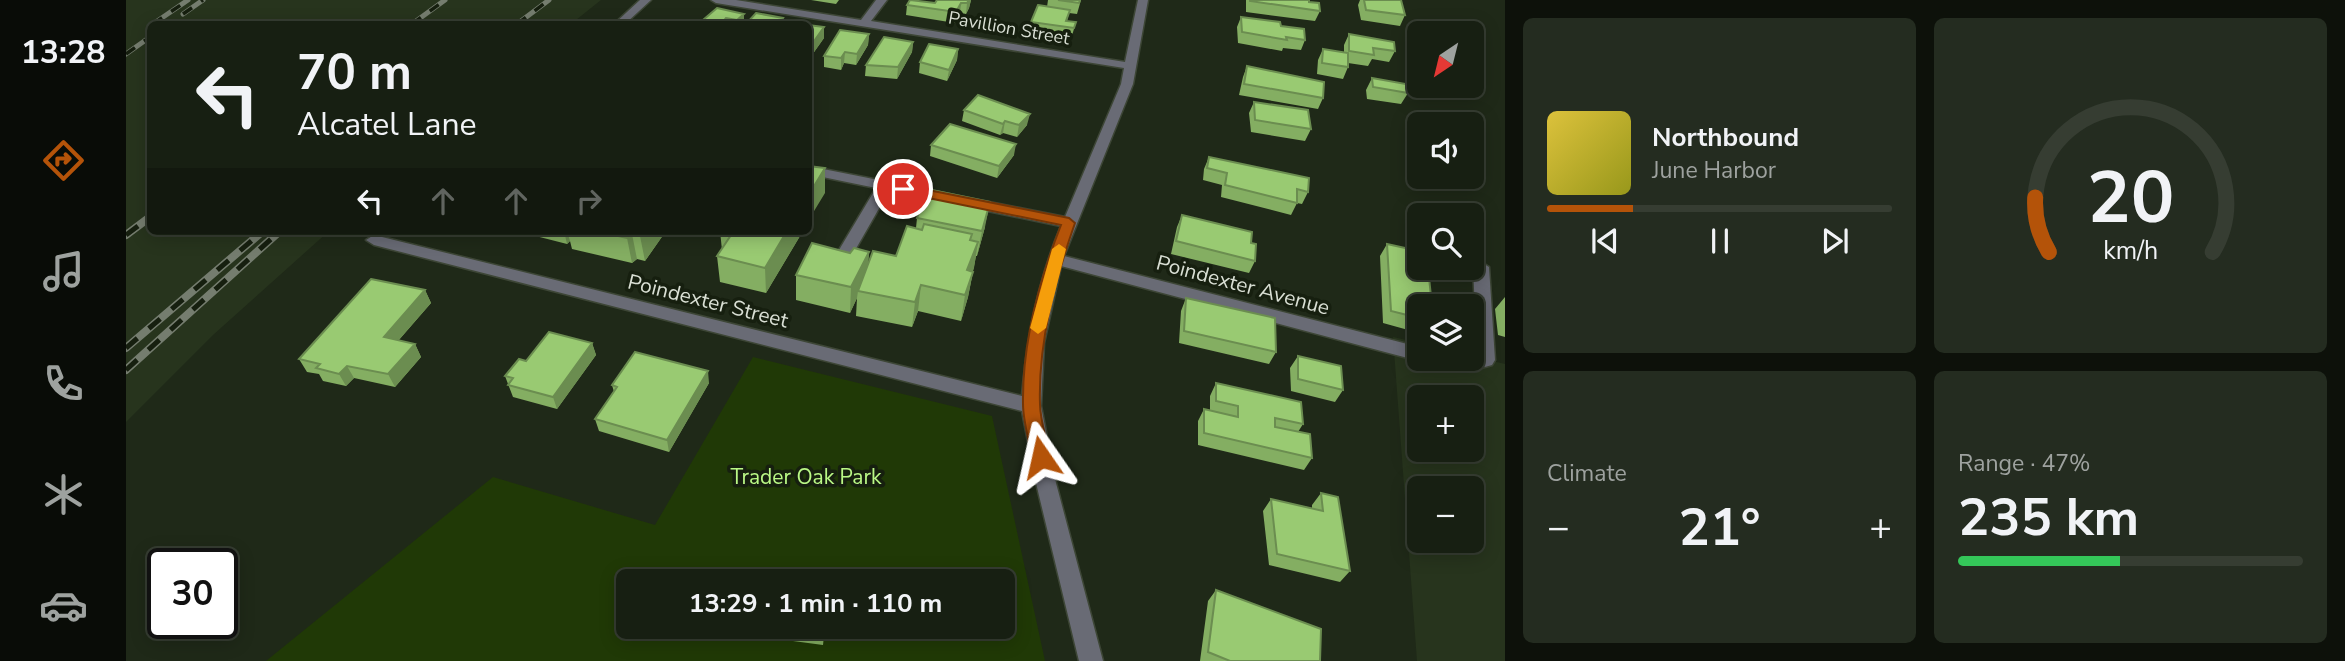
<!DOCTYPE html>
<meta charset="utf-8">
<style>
body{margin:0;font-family:"Nunito Sans",sans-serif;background:#242c20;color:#f1f3f6;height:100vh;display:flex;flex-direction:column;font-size:26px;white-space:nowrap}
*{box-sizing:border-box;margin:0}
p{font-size:23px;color:#9ea29f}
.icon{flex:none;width:38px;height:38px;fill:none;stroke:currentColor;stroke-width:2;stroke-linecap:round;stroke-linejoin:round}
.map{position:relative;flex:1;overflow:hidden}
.drawer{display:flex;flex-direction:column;gap:18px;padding:18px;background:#0d110a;width:840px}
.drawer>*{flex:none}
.hud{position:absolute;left:21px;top:21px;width:665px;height:214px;border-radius:10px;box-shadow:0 4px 18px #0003,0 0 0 2px #363d32;background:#171f12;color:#f1f3f6;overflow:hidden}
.needle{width:46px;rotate:215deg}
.buttons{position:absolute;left:1281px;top:21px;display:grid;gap:14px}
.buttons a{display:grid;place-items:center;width:77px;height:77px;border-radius:10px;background:#171f12;box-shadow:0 4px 18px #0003,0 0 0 2px #363d32;font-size:35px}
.speed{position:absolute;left:21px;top:548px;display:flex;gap:14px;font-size:35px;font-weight:700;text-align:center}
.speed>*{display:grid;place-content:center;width:91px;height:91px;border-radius:50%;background:#171f12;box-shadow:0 4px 18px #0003,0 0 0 2px #363d32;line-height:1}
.speed .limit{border:4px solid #111;border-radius:10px;background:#fff;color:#111}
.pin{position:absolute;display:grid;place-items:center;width:60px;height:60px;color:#fff;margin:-30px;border:4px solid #fff;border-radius:50%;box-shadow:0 2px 7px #0007}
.me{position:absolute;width:77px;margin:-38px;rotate:349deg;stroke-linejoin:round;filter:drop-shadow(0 0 5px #0008)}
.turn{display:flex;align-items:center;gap:24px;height:147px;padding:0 35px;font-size:32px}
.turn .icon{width:91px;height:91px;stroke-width:2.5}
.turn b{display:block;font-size:49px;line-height:60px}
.lanes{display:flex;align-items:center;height:66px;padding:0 35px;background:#0003;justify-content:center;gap:35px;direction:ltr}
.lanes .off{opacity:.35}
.big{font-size:52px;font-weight:700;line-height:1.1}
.drawer .widget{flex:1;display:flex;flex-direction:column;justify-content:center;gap:10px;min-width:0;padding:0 24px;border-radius:10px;background:#242c20}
.drawer .dial{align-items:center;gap:0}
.dial svg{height:182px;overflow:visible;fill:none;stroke:#363d32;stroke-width:7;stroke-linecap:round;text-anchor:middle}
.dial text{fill:#f1f3f6;stroke:none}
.song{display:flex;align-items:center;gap:21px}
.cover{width:84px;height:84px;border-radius:10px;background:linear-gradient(135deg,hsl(50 70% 55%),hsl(60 70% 35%))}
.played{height:7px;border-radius:4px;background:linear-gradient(90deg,#b45309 25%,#363d32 25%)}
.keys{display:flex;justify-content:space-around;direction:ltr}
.heat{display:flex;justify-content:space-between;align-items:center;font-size:38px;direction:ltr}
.charge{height:10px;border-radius:5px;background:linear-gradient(90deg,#34c759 47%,#363d32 0)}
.drawer .tiles{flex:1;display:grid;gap:18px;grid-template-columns:repeat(2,1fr)}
.trip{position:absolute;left:490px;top:569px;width:399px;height:70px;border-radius:10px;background:#171f12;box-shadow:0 4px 18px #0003,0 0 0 2px #363d32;font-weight:700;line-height:70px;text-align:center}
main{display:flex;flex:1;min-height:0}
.dock{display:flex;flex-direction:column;width:126px;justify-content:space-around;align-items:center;background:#090c07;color:#9ea29f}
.dock .icon{width:49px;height:49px}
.dock .selected{color:#b45309}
.dock b{font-size:32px;color:#f1f3f6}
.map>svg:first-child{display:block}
.built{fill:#27341d;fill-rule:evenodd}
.green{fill:#203906;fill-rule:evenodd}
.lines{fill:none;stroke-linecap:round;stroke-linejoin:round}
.minor-casing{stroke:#3d4636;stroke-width:3}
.minor{fill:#696b75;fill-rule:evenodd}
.rail-far1-casing{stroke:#757d6f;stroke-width:5}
.rail-casing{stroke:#757d6f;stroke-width:8}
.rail-far1{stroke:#161f0f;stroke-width:3.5;stroke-dasharray:11;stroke-linecap:butt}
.rail{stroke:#161f0f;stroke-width:5;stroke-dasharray:15;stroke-linecap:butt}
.wall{fill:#84ae62}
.shaded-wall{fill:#6b8d50}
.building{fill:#99ca72;stroke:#6b8d50;stroke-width:2}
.route{fill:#b45309;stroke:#753606;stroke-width:2}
.slow{fill:#f59e0b}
.labels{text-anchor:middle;stroke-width:7;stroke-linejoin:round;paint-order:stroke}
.far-street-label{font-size:18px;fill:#d9dfd4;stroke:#161f0f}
.street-label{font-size:21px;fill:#d9dfd4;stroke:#161f0f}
.park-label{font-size:21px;fill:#baf886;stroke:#161f0f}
</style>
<main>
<nav class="dock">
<b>13:28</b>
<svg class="icon selected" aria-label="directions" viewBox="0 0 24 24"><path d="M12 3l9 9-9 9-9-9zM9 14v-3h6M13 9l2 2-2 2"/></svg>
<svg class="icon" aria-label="music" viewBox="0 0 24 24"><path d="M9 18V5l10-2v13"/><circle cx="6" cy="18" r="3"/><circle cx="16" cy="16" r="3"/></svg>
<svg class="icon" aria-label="phone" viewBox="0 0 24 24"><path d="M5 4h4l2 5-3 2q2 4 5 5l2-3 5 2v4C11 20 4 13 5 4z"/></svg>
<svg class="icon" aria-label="climate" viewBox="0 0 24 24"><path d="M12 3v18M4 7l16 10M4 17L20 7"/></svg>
<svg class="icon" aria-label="car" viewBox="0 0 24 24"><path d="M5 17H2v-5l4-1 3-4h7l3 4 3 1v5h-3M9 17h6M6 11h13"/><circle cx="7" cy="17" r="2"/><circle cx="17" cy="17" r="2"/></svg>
</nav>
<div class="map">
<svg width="1379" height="661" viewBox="0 0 1379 661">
<rect width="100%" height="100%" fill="#1f2918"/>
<path class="built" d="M 0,0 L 475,0 L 445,24 L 24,24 L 24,231 L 203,231 L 87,335 L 0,422 Z
M 1267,337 L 1293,343 L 1293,359 L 1346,356 L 1379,364 L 1379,661 L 1291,661 ZM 1293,397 L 1346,397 L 1346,450 L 1293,450 ZM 1293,488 L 1346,488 L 1346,541 L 1293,541 Z"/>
<path class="green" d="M 627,357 L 866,416 L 919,661 L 140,661 L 367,477 L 529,525 ZM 502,581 L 877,581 L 877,626 L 502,626 Z"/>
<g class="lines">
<defs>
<path id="minor" d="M 514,0 L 525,0 L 499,24 L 488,24 Z
M 585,0 L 610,0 L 735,20 L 750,0 L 761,0 L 745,21 L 999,62 L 1012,0 L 1022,0 L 1007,84 L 938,256 L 1293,347 L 1293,359 L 1299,359 L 1293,361 L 935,266 L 918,343 L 915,406 L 930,483 L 977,661 L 953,661 L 910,483 L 896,411 L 248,245 L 240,240 L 248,235 L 896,396 C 901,337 912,281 935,226 L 763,191 L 724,259 L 718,260 L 710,255 L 750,188 L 682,174 L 682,166 L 939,217 L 995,84 L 998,68 L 590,3 Z
M 1355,262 L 1363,267 L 1369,360 L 1366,365 C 1347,371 1325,369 1306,364 L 1303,359 L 1346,359 L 1346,354 L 1351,354 L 1347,267 Z"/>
</defs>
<use href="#minor" class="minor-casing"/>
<use href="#minor" class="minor"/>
<defs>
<path id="rail-far1" d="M 57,14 L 77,0
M 27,24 L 62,0
M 286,24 L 319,0
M 391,24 L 423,0
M 0,54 L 24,37"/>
<path id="rail" d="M 0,235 L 24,217
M 0,348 L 137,231
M 0,370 L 154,231"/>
</defs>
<use href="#rail-far1" class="rail-far1-casing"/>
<use href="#rail" class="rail-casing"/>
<use href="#rail-far1" class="rail-far1"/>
<use href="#rail" class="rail"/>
</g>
<path class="wall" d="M 685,0 L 713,0 L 710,4 Z
M 845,0 L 843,8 L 840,14 L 834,13 L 829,23 L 780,15 L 781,5 Z
M 922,0 L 955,0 L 951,14 L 943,13 L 941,21 L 950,22 L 945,39 L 903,32 L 905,22 L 921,7 Z
M 1120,0 L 1183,0 L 1183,2 L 1194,11 L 1189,21 L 1120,12 Z
M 1234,0 L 1275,0 L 1279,15 L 1274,26 L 1235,20 L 1232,5 Z
M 618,14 L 618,24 L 578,24 L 577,20 Z
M 1115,17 L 1155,26 L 1179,40 L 1175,50 L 1157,48 L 1156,51 L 1112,43 L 1111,27 Z
M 682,25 L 698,38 L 686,55 L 682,54 Z
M 743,34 L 742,45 L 730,65 L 718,63 L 715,70 L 698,67 L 698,56 Z
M 1223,34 L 1269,51 L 1263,62 L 1246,59 L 1242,66 L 1222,63 L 1222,67 L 1217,79 L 1191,74 L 1192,60 L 1197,49 L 1218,52 L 1218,45 Z
M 787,42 L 786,52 L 771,79 L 739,76 L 740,65 Z
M 832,49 L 831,60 L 821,81 L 793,73 L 794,62 Z
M 1121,66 L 1197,98 L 1192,109 L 1113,95 L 1117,77 Z
M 1246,78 L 1282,93 L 1275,104 L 1241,99 L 1240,90 Z
M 1128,102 L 1185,129 L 1179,141 L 1125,132 L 1123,113 Z
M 838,110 L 901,125 L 891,137 L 877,133 L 874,135 L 836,121 Z
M 805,145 L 888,155 L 871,178 L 804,156 Z
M 1083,157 L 1182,192 L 1176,204 L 1171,203 L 1165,215 L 1095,197 L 1096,185 L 1077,180 L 1078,169 Z
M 1056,215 L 1129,261 L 1123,273 L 1045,254 L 1051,227 Z
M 791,218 L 859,227 L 851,256 L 850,256 L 842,297 L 835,321 L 792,311 L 786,327 L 730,316 L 731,298 L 724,313 L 670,300 L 670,275 L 724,253 L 743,252 L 742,264 L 770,256 L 790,228 Z
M 394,231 L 550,231 L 548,233 L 540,231 L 519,261 L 511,259 L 506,263 L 446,249 L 444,241 L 441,244 L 394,232 Z
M 594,231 L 677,231 L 640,293 L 594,282 L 591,256 L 596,250 Z
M 1261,244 L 1293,306 L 1293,333 L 1257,323 L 1254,256 Z
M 299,290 L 305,303 L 272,341 L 289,344 L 295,357 L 269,387 L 228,378 L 220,386 L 197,381 L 193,374 L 181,372 L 173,359 Z
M 1379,297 L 1379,337 L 1372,335 L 1369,309 Z
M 1060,298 L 1150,352 L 1143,364 L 1053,343 L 1055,311 Z
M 466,343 L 470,355 L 431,409 L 387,397 L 379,376 L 400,361 Z
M 1172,356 L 1217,390 L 1209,402 L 1165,391 L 1164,368 Z
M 583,383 L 543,452 L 473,431 L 469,419 L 488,392 L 486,385 Z
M 1090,383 L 1177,424 L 1172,432 L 1186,458 L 1178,470 L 1072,445 L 1072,421 L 1078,409 L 1084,410 L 1084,396 Z
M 1195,493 L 1224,571 L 1214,582 L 1143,565 L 1137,511 L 1145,499 L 1186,508 L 1186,505 Z
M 1090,590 L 1194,661 L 1074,661 L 1082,601 Z
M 699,626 L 697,645 L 652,639 L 651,633 Z"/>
<path class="shaded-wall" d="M 843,0 L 845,0 L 843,8 L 840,14 L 841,3 Z
M 835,3 L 834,13 L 829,23 L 830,12 Z
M 618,14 L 618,24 L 612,24 L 611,20 Z
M 600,18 L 600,24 L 595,24 Z
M 657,18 L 658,24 L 652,24 Z
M 698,27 L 698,38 L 686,55 L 686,44 Z
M 743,34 L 742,45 L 730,65 L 731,54 Z
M 787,42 L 786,52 L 771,79 L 772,67 Z
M 832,49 L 831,60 L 821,81 L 823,70 Z
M 719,52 L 718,63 L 715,70 L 715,58 Z
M 904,114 L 901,125 L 891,137 L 893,125 Z
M 879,121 L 877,133 L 874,135 L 877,124 Z
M 890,144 L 888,155 L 871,178 L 873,166 Z
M 699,168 L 699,193 L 682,221 L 682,196 Z
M 864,202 L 859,227 L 851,256 L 856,231 Z
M 438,231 L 441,231 L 444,241 L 441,244 Z
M 518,231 L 540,231 L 519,261 L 514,236 Z
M 661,231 L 677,231 L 640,293 L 639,268 Z
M 506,234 L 511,259 L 506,263 L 501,238 Z
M 852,242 L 848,268 L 836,295 L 841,270 Z
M 743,252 L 741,277 L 732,291 L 731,298 L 724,313 L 725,287 Z
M 847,272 L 842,297 L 835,321 L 839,295 Z
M 795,285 L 792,311 L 786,327 L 789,302 Z
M 299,290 L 305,303 L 264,350 L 258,337 Z
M 466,343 L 470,355 L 431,409 L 427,397 Z
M 289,344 L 295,357 L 269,387 L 262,374 Z
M 221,366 L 228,378 L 220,386 L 213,374 Z
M 582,371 L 583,383 L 543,452 L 541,440 Z"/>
<path class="building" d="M 784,0 L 809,3 L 811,0 L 843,0 L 841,3 L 835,3 L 830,12 L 781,5 Z
M 932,0 L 954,0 L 953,3 Z
M 1124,0 L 1183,0 L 1183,2 L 1193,3 L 1194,11 L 1124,1 Z
M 1238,0 L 1275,0 L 1279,15 L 1240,10 Z
M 912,5 L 944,10 L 940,21 L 950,22 L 948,28 L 905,22 Z
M 591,8 L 618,14 L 611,20 L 600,18 L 595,24 L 577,20 Z
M 630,13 L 657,18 L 652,24 L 620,24 Z
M 1115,17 L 1154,22 L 1155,26 L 1178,29 L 1179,40 L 1160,37 L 1161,40 L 1116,32 Z
M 682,25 L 698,27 L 686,44 L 682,43 Z
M 714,30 L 743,34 L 731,54 L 719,52 L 715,58 L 698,56 Z
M 1223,34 L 1268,42 L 1269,51 L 1247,48 L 1248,55 L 1223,51 Z
M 758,37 L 787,42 L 772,67 L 740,65 Z
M 803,44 L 832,49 L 823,70 L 794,62 Z
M 1197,49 L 1222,53 L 1222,67 L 1196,63 Z
M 1121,66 L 1198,82 L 1197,98 L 1118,84 Z
M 1246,78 L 1280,84 L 1282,93 L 1247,87 Z
M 852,95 L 904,114 L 893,125 L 879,121 L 877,124 L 838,110 Z
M 1128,102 L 1182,110 L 1185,129 L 1129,120 Z
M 824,124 L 890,144 L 873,166 L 805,145 Z
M 1083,157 L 1183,178 L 1182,192 L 1171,189 L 1171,203 L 1099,185 L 1101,173 L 1081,168 Z
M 682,166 L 699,168 L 682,196 Z
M 801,189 L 864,202 L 856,231 L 791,218 Z
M 1056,215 L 1126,232 L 1125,243 L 1130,244 L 1129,261 L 1050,241 Z
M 798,224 L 846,234 L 844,240 L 852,242 L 841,270 L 847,272 L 839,295 L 795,285 L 789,302 L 732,291 L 747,251 L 770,256 L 781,226 L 796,230 Z
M 469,231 L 518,231 L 514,236 L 506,234 L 501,238 Z
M 594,231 L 661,231 L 639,268 L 591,256 L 605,235 L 594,232 Z
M 686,243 L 724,253 L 728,248 L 743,252 L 725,287 L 670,275 Z
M 1261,244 L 1293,251 L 1293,268 L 1302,268 L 1306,306 L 1293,306 L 1293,318 L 1265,311 Z
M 245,279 L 299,290 L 258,337 L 289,344 L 262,374 L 221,366 L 213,374 L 190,368 L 194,364 L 173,359 Z
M 1060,298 L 1149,318 L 1150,352 L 1058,331 Z
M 423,332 L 466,343 L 427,397 L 382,385 L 387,378 L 379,376 L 393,359 L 400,361 Z
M 509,352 L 582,371 L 541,440 L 469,419 L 491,387 L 486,385 Z
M 1172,356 L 1215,366 L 1217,390 L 1172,379 Z
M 1090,383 L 1175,402 L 1177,424 L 1149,418 L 1149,427 L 1184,434 L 1186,458 L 1078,433 L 1078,409 L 1112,417 L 1112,406 L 1090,401 Z
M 1195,493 L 1212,497 L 1224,571 L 1151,554 L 1145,499 L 1197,511 Z
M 1090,590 L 1195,629 L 1194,661 L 1104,661 L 1082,652 Z
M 652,626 L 698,626 L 697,639 L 651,633 Z"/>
<path class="route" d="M 777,185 L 943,218 L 949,223 C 929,280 912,343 914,404 C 914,421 921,440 924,457 L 922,463 L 909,463 L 906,457 C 903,440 897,421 897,404 C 896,344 913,281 935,225 L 773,192 L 771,189 Z"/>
<path class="slow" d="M 933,244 L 940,249 L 920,328 L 912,334 L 904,328 L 926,249 Z"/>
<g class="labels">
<g class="far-street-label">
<text transform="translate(883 28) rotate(10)" y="6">Pavillion Street</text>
</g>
<g class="street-label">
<text transform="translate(1117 285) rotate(15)" y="7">Poindexter Avenue</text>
<text transform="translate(582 301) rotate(14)" y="7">Poindexter Street</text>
</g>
<g class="park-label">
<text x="680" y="484">Trader Oak Park</text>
</g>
</g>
</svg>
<div class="buttons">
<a><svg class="needle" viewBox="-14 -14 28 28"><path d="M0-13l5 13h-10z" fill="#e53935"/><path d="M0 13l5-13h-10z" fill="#9ea29f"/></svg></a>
<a><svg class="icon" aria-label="sound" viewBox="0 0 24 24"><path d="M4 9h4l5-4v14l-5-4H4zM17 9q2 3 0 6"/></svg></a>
<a><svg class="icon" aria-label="search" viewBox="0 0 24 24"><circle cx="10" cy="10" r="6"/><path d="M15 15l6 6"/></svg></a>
<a><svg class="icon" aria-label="layers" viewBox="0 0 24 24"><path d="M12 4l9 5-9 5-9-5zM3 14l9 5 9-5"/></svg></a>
<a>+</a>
<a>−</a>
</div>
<div class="speed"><div class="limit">30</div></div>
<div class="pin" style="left:777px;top:189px;background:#d93025"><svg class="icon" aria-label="arrive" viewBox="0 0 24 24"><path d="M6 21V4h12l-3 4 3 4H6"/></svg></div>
<svg class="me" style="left:915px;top:457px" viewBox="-20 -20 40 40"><path d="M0-17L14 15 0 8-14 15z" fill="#b45309" stroke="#fff" stroke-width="4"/></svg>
<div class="trip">13:29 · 1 min · 110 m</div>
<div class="hud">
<div class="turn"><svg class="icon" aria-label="left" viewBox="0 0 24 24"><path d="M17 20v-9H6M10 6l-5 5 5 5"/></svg><div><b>70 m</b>Alcatel Lane</div></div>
<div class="lanes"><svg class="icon" aria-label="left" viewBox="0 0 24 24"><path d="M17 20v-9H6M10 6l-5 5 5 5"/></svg><svg class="icon off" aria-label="ahead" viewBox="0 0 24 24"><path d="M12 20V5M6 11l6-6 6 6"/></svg><svg class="icon off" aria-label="ahead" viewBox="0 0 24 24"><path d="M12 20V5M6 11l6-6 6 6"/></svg><svg class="icon off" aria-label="right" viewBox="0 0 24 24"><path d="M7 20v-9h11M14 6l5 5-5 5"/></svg></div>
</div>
</div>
<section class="drawer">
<div class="tiles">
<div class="widget">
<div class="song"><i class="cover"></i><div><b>Northbound</b><p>June Harbor</p></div></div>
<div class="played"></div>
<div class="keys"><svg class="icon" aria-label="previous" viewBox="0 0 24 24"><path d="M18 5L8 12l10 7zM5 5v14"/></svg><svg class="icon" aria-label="pause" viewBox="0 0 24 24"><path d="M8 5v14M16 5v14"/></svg><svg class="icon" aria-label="next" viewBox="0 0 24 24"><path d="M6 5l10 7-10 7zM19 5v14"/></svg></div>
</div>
<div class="widget dial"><svg viewBox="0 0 100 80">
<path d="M14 69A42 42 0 1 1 86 69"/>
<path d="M14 69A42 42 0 0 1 8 45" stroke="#b45309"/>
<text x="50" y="56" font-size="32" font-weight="700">20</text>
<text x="50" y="72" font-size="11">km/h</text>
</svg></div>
<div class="widget"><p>Climate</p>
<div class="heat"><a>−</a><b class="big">21°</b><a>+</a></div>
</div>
<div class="widget"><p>Range · 47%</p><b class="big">235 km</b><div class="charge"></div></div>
</div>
</section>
</main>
